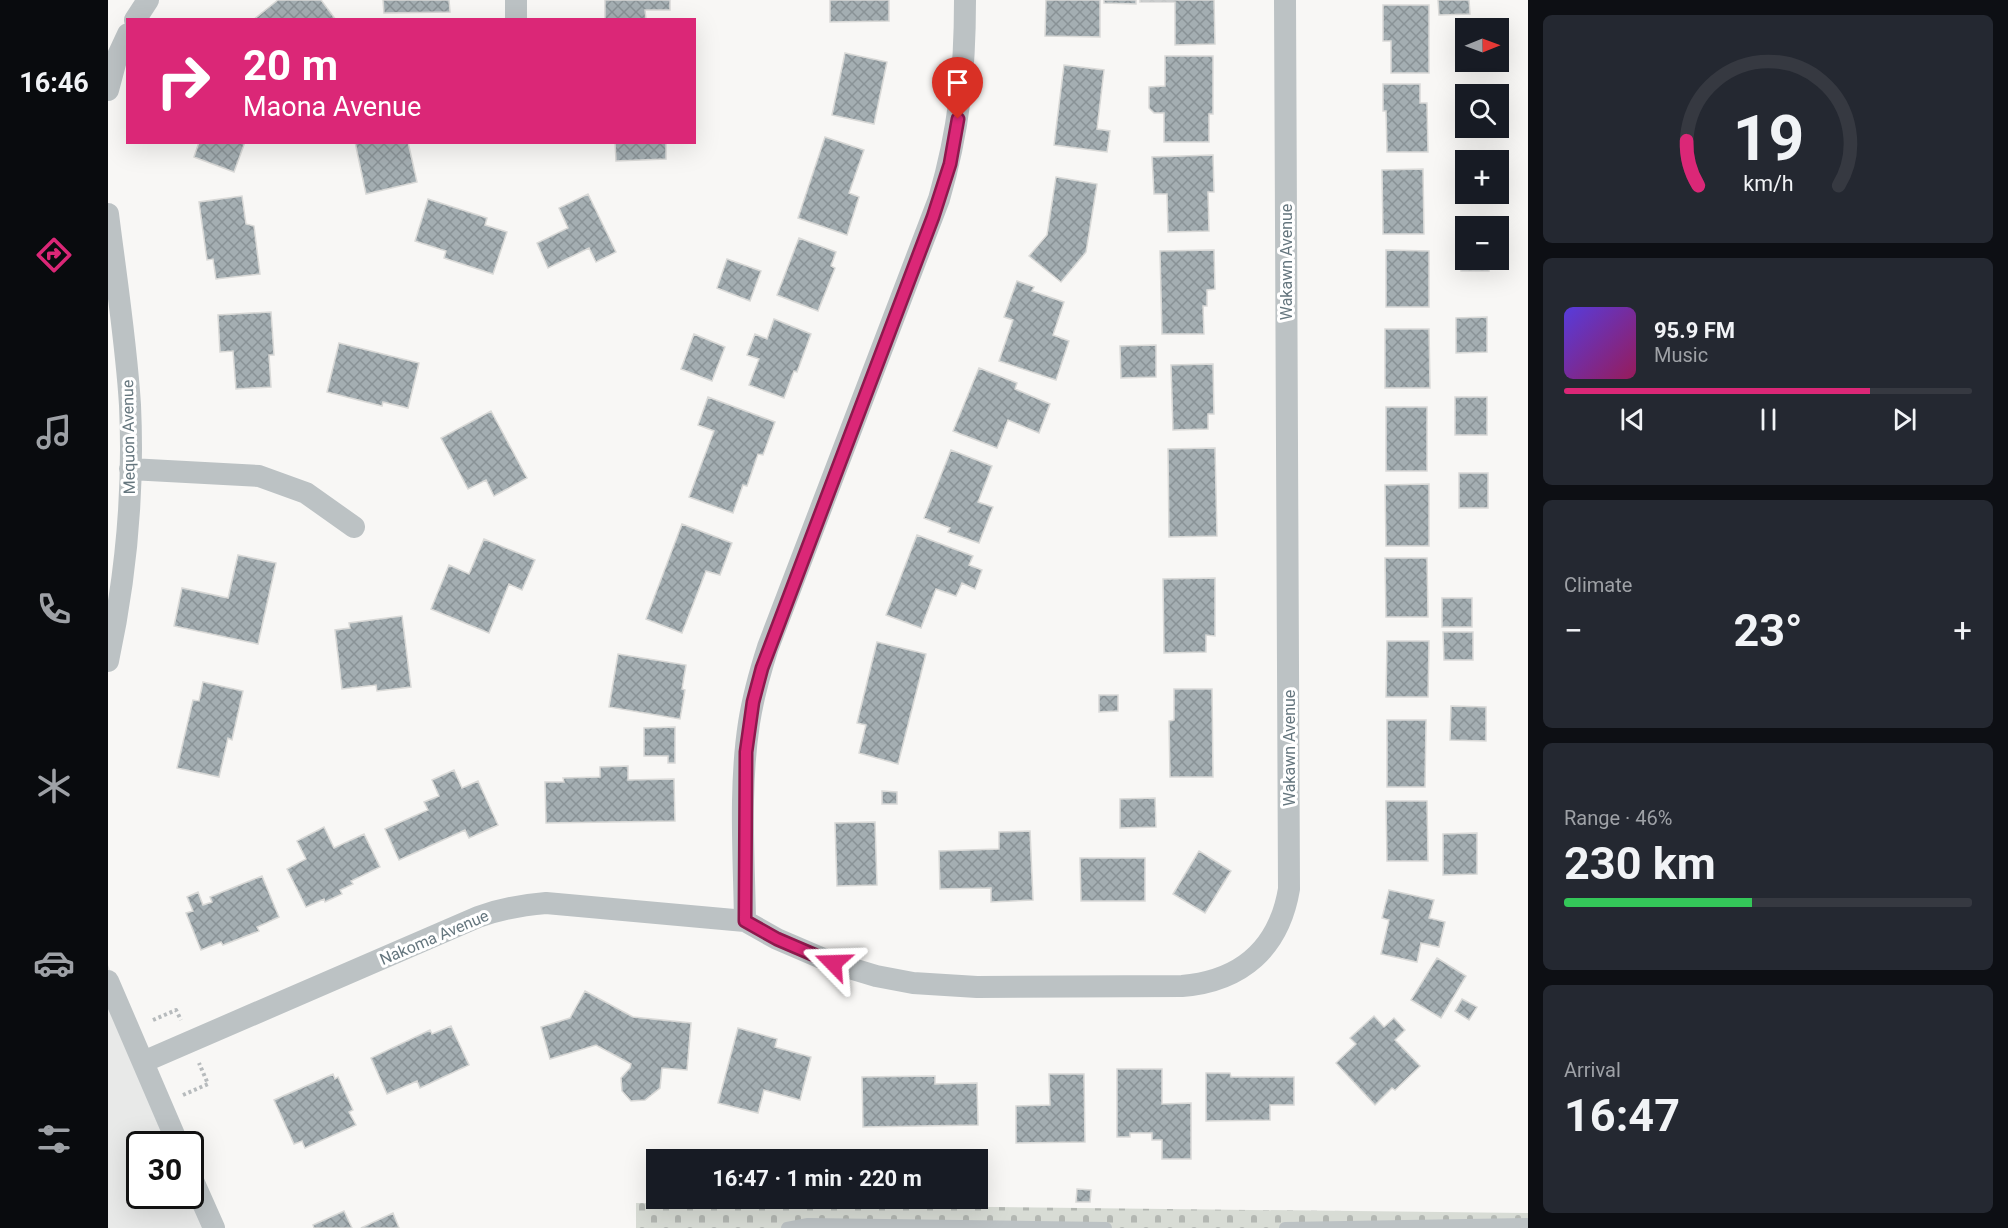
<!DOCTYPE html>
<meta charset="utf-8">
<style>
body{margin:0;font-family:Roboto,sans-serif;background:#242831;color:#f1f3f6;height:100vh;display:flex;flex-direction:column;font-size:22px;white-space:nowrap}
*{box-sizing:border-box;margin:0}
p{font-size:20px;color:#9ea1a6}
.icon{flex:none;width:33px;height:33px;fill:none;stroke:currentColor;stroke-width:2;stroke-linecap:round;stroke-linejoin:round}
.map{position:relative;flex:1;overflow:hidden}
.side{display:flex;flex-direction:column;gap:15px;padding:15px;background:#0d0f14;width:480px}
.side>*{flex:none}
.banner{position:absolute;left:18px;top:18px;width:570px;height:126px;border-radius:0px;box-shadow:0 6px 24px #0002;background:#db2777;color:#fff;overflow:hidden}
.needle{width:39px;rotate:89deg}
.buttons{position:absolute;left:1347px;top:18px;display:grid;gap:12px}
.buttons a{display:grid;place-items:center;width:54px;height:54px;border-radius:0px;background:#171b24;box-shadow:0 6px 24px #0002;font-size:30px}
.speed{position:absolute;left:18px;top:1131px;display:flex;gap:12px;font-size:30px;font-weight:700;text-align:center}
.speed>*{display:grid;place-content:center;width:78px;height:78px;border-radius:50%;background:#171b24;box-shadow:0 6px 24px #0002;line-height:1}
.speed .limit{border:3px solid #111;border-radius:9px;background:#fff;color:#111}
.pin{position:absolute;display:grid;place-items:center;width:51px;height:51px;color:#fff;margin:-62px -26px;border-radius:50% 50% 50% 0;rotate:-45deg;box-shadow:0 0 6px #0007}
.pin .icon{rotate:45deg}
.me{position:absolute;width:66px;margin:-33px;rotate:292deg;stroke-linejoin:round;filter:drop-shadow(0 0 4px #0008)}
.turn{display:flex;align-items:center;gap:21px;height:126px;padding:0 18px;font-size:27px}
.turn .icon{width:78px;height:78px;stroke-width:2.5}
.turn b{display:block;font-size:42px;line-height:51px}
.big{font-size:45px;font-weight:700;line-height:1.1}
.side .widget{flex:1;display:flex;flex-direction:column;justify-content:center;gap:9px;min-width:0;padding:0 21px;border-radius:9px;background:#242831}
.side .dial{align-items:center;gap:0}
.dial svg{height:156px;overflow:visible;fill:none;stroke:#363941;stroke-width:7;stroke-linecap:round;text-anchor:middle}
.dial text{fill:#f1f3f6;stroke:none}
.song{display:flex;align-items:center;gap:18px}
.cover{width:72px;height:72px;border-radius:9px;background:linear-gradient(135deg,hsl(250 70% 55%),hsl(330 70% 35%))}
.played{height:6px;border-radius:3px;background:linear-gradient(90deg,#db2777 75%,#363941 75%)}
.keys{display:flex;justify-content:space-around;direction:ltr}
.heat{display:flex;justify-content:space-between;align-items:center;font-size:33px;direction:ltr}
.charge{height:9px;border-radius:4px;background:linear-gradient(90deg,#34c759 46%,#363941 0)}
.trip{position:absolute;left:538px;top:1149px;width:342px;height:60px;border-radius:0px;background:#171b24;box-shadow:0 6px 24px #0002;font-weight:700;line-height:60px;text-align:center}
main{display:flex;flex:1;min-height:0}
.tabs{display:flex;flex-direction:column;width:108px;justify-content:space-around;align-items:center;background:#090b0e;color:#9ea1a6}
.tabs .icon{width:42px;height:42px}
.tabs .current{color:#db2777}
.tabs b{font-size:27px;color:#f1f3f6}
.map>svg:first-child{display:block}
.built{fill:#e8e9e8}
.cemetery{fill:url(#cemetery-stones)}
.building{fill:url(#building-cross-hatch);stroke:#d9d9d7;stroke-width:1.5}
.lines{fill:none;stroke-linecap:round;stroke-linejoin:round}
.path{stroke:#b7bbbd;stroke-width:4;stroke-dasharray:3 3;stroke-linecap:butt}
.lane{stroke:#bcc2c4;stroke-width:12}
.street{stroke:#bcc2c4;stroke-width:22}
.route-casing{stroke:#8e194d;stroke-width:15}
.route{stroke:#db2777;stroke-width:10}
.labels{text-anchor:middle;stroke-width:6;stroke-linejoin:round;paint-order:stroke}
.street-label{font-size:16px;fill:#65767e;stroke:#fff}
</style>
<main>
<nav class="tabs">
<b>16:46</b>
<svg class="icon current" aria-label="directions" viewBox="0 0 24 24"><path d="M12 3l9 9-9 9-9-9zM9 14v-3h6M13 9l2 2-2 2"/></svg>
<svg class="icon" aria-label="music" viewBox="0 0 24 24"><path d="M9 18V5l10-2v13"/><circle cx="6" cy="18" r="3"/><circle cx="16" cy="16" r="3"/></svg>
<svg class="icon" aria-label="phone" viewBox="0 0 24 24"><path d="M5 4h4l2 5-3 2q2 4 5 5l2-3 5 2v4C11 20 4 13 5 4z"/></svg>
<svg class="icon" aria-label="climate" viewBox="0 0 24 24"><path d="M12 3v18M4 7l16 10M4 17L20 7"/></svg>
<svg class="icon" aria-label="car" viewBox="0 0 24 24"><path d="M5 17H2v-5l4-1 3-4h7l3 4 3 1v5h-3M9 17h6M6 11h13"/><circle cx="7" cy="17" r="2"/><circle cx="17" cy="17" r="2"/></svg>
<svg class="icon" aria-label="filters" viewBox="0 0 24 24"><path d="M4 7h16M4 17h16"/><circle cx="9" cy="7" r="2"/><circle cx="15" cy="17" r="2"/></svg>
</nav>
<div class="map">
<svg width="1420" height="1228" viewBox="0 0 1420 1228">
<defs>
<pattern id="cemetery-stones" width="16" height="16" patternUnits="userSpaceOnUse" patternTransform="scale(1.5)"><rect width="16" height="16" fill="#d8dcd5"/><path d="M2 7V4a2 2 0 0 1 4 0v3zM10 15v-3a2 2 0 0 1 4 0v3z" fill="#b3b7b2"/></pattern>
<pattern id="building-cross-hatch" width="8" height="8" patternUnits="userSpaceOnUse" patternTransform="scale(1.5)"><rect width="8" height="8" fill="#a4aeb2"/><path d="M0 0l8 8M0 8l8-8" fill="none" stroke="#899296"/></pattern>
</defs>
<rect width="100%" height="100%" fill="#f8f7f5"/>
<path class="built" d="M 0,965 L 73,1144 L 32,1144 L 32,1196 L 82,1196 L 108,1228 L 0,1228 Z"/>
<path class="cemetery" d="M 528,1203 L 1420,1213 L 1420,1228 L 528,1228 Z"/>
<path class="building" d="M 170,0 L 213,0 L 228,20 L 145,20 Z
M 275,0 L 341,0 L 342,12 L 276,13 Z
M 497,0 L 562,0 L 562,10 L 537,10 L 538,20 L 497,20 Z
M 722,0 L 781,0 L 781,21 L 722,22 Z
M 938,0 L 992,0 L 992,37 L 937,36 Z
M 996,0 L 1028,0 L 1028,4 L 996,3 Z
M 1032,0 L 1106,0 L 1107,44 L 1067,45 L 1067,2 L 1032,2 Z
M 1330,0 L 1361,0 L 1362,14 L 1331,15 Z
M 1275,5 L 1321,5 L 1321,73 L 1283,73 L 1283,41 L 1275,41 Z
M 737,53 L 779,62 L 766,124 L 724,115 Z
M 1057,56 L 1105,56 L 1105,114 L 1101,114 L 1101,142 L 1056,142 L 1056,113 L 1046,113 L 1041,108 L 1041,87 L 1057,86 Z
M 956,65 L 996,70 L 989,129 L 1002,131 L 999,152 L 946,145 Z
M 1275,84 L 1312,84 L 1312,103 L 1319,103 L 1320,152 L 1279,152 L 1278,111 L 1275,111 Z
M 717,137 L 756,150 L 741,193 L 751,197 L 739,235 L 690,218 Z
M 91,142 L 137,142 L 126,172 L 86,157 Z
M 247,142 L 300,142 L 309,182 L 258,194 Z
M 507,142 L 558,142 L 558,159 L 508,161 Z
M 1105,155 L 1106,192 L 1100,192 L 1101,231 L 1060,232 L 1059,194 L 1046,194 L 1044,157 Z
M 1349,162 L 1358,162 L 1358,194 L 1384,194 L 1384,195 L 1349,196 Z
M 1315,169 L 1316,234 L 1275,234 L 1274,170 Z
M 948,177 L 989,184 L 978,252 L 953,282 L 921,256 L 939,235 Z
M 480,194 L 508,252 L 488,262 L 481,248 L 440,268 L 429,243 L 460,228 L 451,208 Z
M 134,196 L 138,224 L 146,226 L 152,274 L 108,279 L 105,259 L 99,260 L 91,202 Z
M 320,199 L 379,218 L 377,225 L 399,232 L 385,274 L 336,258 L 338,251 L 307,241 Z
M 691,238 L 728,252 L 723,266 L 727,268 L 710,311 L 669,295 Z
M 1352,240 L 1358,240 L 1358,260 L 1381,260 L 1381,271 L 1353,271 Z
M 1106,250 L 1107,289 L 1099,290 L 1099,306 L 1095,306 L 1096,334 L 1054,334 L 1052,251 Z
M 1278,250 L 1321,251 L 1321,307 L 1278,307 Z
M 619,259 L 653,271 L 642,301 L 609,288 Z
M 909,281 L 926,287 L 924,291 L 956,302 L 945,335 L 961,341 L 948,380 L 891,361 L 905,320 L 896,317 Z
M 163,312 L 166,355 L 161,355 L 163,387 L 128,389 L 125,351 L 112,352 L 110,315 Z
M 1379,317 L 1379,352 L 1348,353 L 1348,318 Z
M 666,319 L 703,334 L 689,372 L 686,371 L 676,398 L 641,385 L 651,359 L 639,355 L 647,334 L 659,339 Z
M 1277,329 L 1321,329 L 1322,388 L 1277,388 Z
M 586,334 L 617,347 L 604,381 L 573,369 Z
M 231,343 L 311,363 L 300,408 L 275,402 L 274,406 L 219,392 Z
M 1048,345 L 1048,377 L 1013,378 L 1012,346 Z
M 1105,364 L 1106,414 L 1100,414 L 1100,429 L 1065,430 L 1063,365 Z
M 871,368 L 909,383 L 907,389 L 942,404 L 931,433 L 900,420 L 889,448 L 845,431 Z
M 600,397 L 667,422 L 655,455 L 650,454 L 639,486 L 635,485 L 625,513 L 581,497 L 606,431 L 590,425 Z
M 1347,397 L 1379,397 L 1379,435 L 1347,435 Z
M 1278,407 L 1319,407 L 1319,471 L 1278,471 Z
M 383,411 L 419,478 L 386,496 L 378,480 L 360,489 L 333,438 Z
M 1107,448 L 1109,536 L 1061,537 L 1060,449 Z
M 843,450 L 884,466 L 870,502 L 885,507 L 871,543 L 840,532 L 842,528 L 816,518 Z
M 1351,473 L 1380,473 L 1380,508 L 1351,508 Z
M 1321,484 L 1321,546 L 1278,546 L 1277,485 Z
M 574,524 L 624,543 L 612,575 L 598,571 L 574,633 L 538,619 Z
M 809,535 L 865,556 L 861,565 L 874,570 L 867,589 L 854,583 L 848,596 L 828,589 L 813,628 L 778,615 Z
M 376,539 L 427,560 L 414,590 L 401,584 L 381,633 L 323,609 L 341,565 L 361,574 Z
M 130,555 L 168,563 L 150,644 L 66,626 L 74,588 L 120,598 Z
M 1277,558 L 1319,558 L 1320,617 L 1278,617 Z
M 1107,578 L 1107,636 L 1098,635 L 1098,652 L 1056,653 L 1055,579 Z
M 1334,598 L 1364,598 L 1364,627 L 1334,627 Z
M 294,616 L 303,687 L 269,691 L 268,685 L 234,689 L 227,630 L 242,628 L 241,623 Z
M 1335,632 L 1365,632 L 1365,660 L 1336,660 Z
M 1279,641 L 1321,641 L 1320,697 L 1278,697 Z
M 769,642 L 818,654 L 790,764 L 751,753 L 758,725 L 749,723 Z
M 510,654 L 578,665 L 574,689 L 577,690 L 572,719 L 501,707 Z
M 95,682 L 135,691 L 124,740 L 120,738 L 111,777 L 69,768 L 85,700 L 91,701 Z
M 1066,689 L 1104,689 L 1105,777 L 1062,777 L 1061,721 L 1066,720 Z
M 991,695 L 1010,695 L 1010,711 L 991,712 Z
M 1343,706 L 1378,707 L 1378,741 L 1342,740 Z
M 1279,720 L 1318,720 L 1317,787 L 1279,787 Z
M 567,727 L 567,763 L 560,763 L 560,756 L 536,756 L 536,728 Z
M 520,766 L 520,780 L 566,779 L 567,821 L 438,823 L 437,782 L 456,782 L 455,778 L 492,777 L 492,767 Z
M 346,770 L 354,788 L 370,781 L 390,825 L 361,838 L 357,830 L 291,860 L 277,829 L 320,810 L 316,802 L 331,796 L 324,780 Z
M 774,791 L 789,792 L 789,804 L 774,804 Z
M 1047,798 L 1048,827 L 1012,828 L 1012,799 Z
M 1278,801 L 1319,801 L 1320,861 L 1279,861 Z
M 767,822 L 769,885 L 729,886 L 727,823 Z
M 216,827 L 226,848 L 256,834 L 272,867 L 243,881 L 245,884 L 232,890 L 234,894 L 217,902 L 216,899 L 198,907 L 179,869 L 198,859 L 189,841 Z
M 922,831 L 925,900 L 883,902 L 883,888 L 832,889 L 831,851 L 891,849 L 891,832 Z
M 1369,833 L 1369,874 L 1335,875 L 1335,834 Z
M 1091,851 L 1123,871 L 1097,913 L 1065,894 Z
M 972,858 L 1037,858 L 1037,901 L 973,901 Z
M 154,876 L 171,917 L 149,927 L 151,931 L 115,945 L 113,942 L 93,950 L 78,913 L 85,911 L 79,897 L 90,892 L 95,905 L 104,902 L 102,897 Z
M 1281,890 L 1326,900 L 1321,918 L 1337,922 L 1331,947 L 1313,943 L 1309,962 L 1273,954 L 1281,920 L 1274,918 Z
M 1329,958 L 1358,976 L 1333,1018 L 1303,1000 Z
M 477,991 L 525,1017 L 583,1023 L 579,1070 L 554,1068 L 552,1088 L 537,1100 L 523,1101 L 514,1091 L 513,1078 L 522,1068 L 523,1064 L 488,1045 L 442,1059 L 433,1027 L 462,1018 Z
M 1354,999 L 1369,1007 L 1361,1020 L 1347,1011 Z
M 1266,1016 L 1276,1027 L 1286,1018 L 1297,1030 L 1287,1040 L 1312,1066 L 1287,1090 L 1284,1088 L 1267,1105 L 1228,1063 L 1248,1044 L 1242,1038 Z
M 343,1026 L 361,1065 L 312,1088 L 309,1081 L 279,1094 L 263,1058 L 322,1030 L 324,1034 Z
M 630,1028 L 669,1039 L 667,1047 L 703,1057 L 692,1100 L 656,1090 L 650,1113 L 610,1103 Z
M 1009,1069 L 1054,1069 L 1054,1104 L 1083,1103 L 1083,1159 L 1054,1159 L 1054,1140 L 1044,1140 L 1044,1133 L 1022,1133 L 1022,1137 L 1009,1137 Z
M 1098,1073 L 1122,1073 L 1123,1077 L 1186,1077 L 1186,1105 L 1162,1105 L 1162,1120 L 1098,1121 Z
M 225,1074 L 227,1079 L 230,1077 L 245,1110 L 241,1112 L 248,1125 L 197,1148 L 194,1141 L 186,1144 L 166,1100 Z
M 941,1074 L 976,1074 L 977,1142 L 908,1143 L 908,1106 L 942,1105 Z
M 827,1076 L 827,1084 L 869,1083 L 870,1125 L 755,1127 L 754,1077 Z
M 969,1189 L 983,1190 L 982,1202 L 968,1202 Z
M 236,1211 L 244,1228 L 206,1228 L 205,1225 Z
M 285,1213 L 291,1228 L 253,1228 Z"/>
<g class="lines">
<path class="path" d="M 45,1020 L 68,1010 L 73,1020
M 75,1095 L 100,1084 L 91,1063"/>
<path class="lane" d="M 679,1228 L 700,1224 L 998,1228
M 1177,1228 L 1420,1224"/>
<path class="street" d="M 408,0 L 408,20
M 27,20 L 40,0
M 0,90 L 8,60 L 20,34
M 0,214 C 8,278 18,341 22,405 C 26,491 18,577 0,661
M 22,469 L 151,476 L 198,493 L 246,527
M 637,921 C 636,856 631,788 641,723 C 645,697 652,672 660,647 L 831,199 C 851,130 857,72 857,0
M 0,981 L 70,1144
M 35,1062 L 370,917 C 392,909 414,905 438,903 L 637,921 L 669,939 L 725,963 L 768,976 L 805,983 L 869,987 L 1074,986 C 1134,981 1171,948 1181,889 L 1177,0
M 82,1174 L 106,1228"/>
</g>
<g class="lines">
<defs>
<path id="route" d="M 725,963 L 669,939 L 637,921 L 638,752 L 645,702 L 654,668 L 825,217 L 842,164 L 850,119"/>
</defs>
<use href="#route" class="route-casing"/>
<use href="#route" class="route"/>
</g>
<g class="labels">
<g class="street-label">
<text transform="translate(1178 262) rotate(-90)" y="6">Wakawn Avenue</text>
<text transform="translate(20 437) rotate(-91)" y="6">Mequon Avenue</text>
<text transform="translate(1181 748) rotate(-90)" y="6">Wakawn Avenue</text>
<text transform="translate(326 937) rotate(-23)" y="6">Nakoma Avenue</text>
</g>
</g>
</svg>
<div class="buttons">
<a><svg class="needle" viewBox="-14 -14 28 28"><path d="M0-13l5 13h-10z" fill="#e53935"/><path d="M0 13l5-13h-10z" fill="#9ea1a6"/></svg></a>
<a><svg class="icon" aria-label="search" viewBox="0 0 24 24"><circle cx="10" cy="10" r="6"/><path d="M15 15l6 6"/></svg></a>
<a>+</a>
<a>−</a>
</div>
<div class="speed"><div class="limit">30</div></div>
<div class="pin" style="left:850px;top:119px;background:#d93025"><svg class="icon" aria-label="arrive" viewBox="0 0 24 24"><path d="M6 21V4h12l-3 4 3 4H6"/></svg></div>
<svg class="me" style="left:725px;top:963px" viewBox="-20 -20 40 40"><path d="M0-17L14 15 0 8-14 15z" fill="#db2777" stroke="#fff" stroke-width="4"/></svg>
<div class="trip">16:47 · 1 min · 220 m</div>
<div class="banner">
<div class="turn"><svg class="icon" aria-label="right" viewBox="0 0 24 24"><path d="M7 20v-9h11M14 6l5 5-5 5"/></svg><div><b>20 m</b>Maona Avenue</div></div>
</div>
</div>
<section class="side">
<div class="widget dial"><svg viewBox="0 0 100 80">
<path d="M14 69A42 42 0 1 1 86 69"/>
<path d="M14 69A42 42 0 0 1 8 46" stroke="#db2777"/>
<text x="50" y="56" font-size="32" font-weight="700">19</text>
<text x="50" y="72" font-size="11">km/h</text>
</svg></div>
<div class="widget">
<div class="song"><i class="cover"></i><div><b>95.9 FM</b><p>Music</p></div></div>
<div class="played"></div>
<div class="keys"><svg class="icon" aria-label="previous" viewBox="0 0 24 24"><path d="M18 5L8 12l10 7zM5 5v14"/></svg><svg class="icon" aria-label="pause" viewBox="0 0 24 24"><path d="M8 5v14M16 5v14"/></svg><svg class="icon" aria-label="next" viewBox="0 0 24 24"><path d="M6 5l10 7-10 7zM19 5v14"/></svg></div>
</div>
<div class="widget"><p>Climate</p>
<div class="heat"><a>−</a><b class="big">23°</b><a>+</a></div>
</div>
<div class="widget"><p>Range · 46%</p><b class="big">230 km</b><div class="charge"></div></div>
<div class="widget"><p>Arrival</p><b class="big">16:47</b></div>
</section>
</main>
